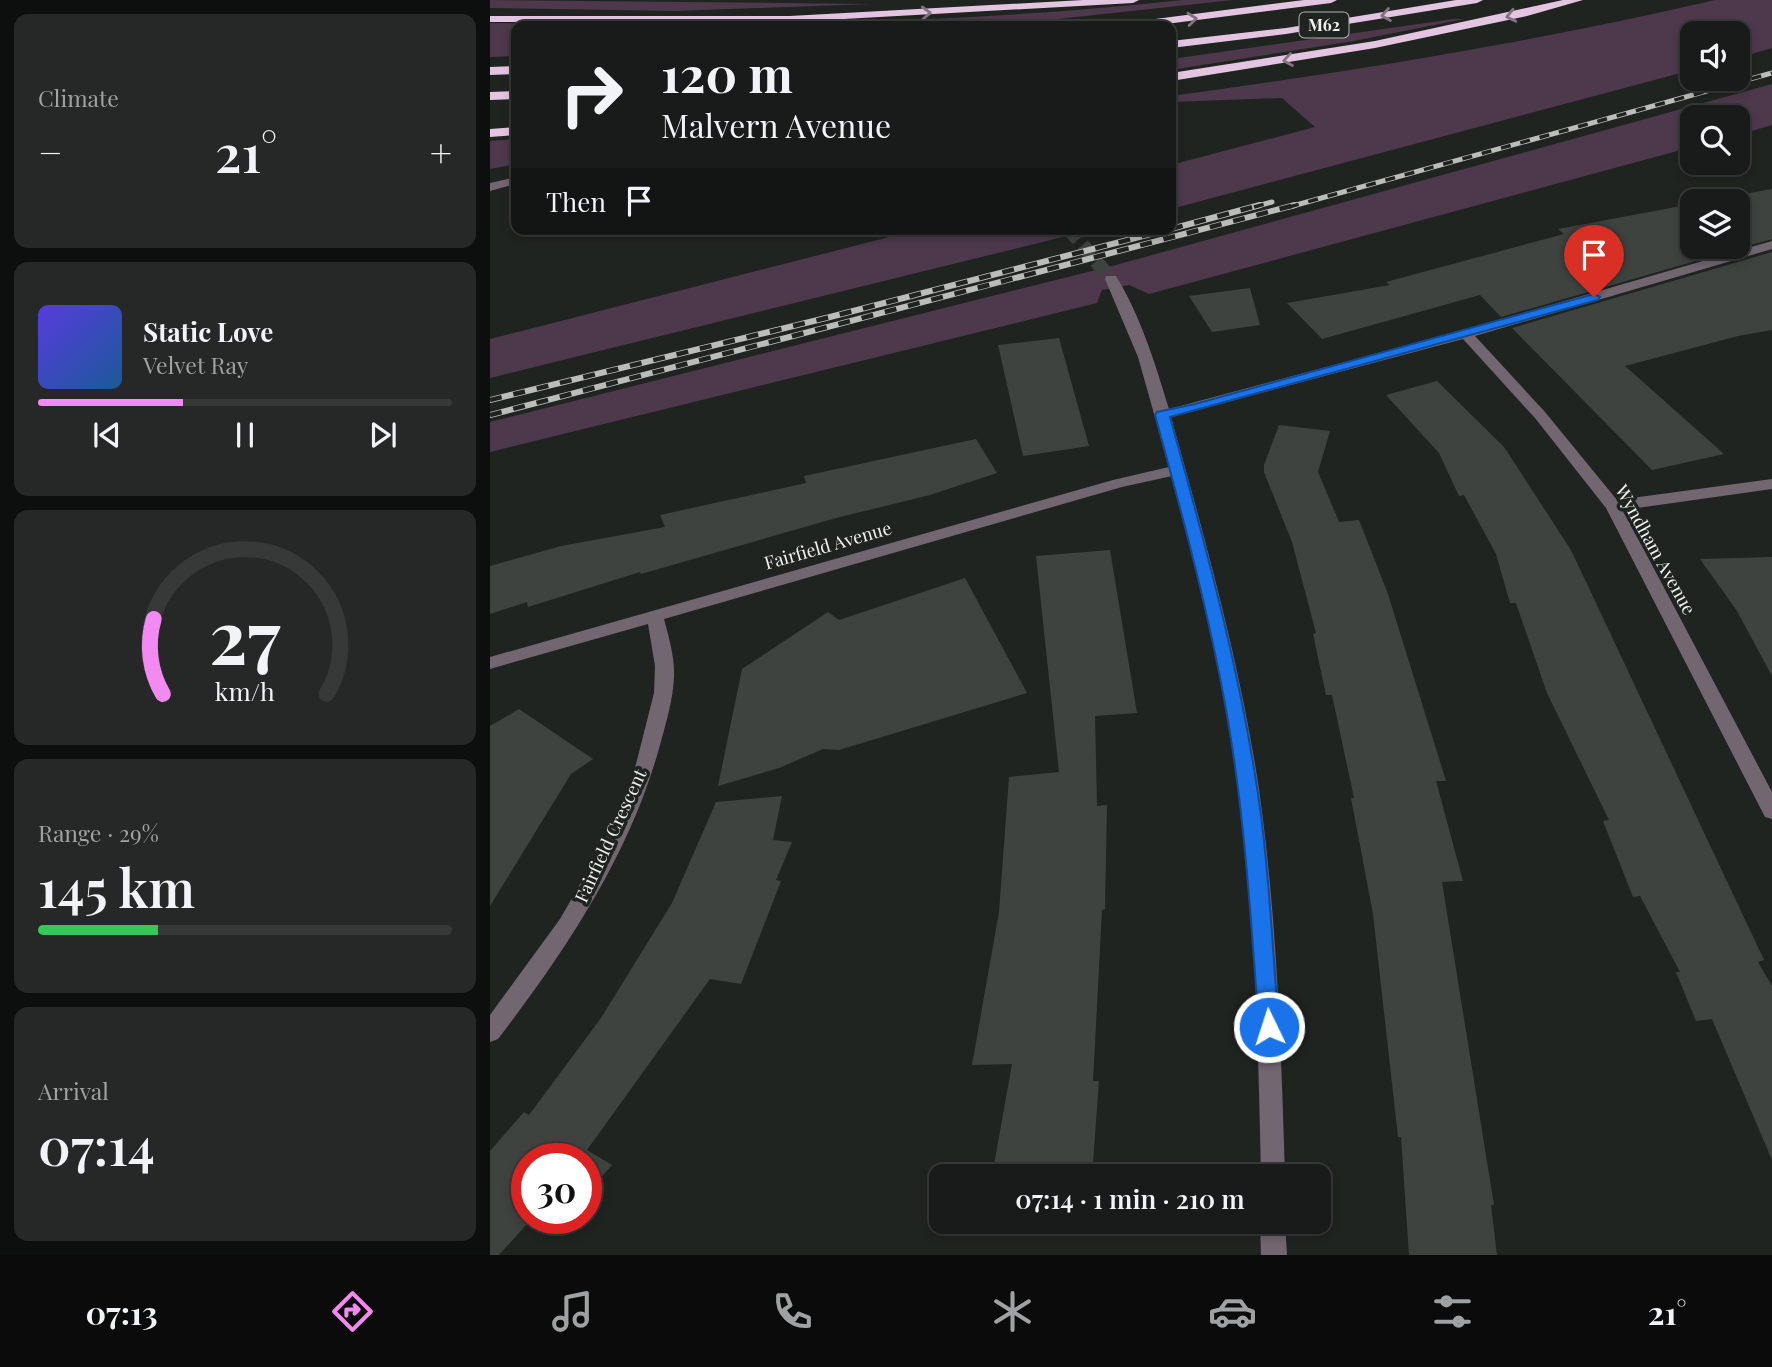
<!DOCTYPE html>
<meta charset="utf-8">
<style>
body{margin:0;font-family:"Playfair Display",serif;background:#252826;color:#f1f3f6;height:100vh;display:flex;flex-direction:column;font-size:26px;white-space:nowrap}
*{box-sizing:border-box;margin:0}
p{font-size:23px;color:#9fa1a2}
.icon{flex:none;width:38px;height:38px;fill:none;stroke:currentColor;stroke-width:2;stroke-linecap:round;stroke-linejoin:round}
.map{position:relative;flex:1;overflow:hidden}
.side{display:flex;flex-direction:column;gap:14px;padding:14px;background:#0d0f0e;width:490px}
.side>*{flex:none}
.top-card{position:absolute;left:21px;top:21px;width:665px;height:214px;border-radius:14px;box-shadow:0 4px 10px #0003,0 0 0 2px #363938;background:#181b19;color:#f1f3f6;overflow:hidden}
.buttons{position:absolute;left:1190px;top:21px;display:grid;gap:14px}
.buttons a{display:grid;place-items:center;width:70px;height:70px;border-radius:14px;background:#181b19;box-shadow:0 4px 10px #0003,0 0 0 2px #363938;font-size:35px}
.speed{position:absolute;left:21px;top:1143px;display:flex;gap:14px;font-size:35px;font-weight:700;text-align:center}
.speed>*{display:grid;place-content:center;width:91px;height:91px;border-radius:50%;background:#181b19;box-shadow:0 4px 10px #0003,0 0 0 2px #363938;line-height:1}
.speed .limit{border:10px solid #d22;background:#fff;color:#111}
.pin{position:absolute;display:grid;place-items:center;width:60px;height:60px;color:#fff;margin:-72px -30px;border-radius:50% 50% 50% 0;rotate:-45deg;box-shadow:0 0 7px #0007}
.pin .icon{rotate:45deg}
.me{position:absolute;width:77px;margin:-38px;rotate:356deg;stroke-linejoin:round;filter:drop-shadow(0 0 5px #0008)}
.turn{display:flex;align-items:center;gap:24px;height:147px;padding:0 35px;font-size:32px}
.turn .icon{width:91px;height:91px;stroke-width:2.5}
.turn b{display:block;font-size:49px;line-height:60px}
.then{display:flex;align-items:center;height:66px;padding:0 35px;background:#0003;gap:14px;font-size:26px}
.big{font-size:52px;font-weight:600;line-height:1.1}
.side .card{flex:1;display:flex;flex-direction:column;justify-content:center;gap:10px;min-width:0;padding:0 24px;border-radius:14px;background:#252826}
.side .dial{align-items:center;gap:0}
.dial svg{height:182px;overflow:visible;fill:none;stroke:#363938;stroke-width:7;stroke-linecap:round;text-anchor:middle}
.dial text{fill:#f1f3f6;stroke:none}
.song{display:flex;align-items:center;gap:21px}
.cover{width:84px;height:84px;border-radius:10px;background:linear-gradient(135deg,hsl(250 70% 55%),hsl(210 70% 35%))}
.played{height:7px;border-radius:4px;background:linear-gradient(90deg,#f38af1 35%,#363938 35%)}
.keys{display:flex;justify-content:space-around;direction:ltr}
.heat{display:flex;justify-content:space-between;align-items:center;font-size:38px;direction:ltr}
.charge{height:10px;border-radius:5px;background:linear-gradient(90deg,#34c759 29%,#363938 0)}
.trip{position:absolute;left:439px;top:1164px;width:402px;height:70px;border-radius:14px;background:#181b19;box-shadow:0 4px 10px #0003,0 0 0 2px #363938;font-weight:600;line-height:70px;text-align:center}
.menu{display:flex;height:112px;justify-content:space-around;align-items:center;background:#0a0b0a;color:#9fa1a2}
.menu .icon{width:49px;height:49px}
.menu .selected{color:#f38af1}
.menu b{font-size:32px;color:#f1f3f6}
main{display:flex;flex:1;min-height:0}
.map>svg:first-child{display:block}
.green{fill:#4d384c}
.building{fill:#3e4340}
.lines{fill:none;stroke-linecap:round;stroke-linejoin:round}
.street-tunnel{stroke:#3f4340;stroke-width:14;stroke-dasharray:14 7;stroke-linecap:butt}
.street{fill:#726671;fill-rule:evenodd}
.highway{fill:#e3c5e1;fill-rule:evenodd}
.rail-far1-casing{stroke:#babdbb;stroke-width:5}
.rail-casing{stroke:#babdbb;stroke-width:6}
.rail-far1{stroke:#202421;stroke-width:3.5;stroke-dasharray:10;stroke-linecap:butt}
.rail{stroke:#202421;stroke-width:4.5;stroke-dasharray:12;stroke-linecap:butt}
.oneway{stroke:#827481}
.route{fill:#1a73e8;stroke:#114b97;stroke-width:2}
.labels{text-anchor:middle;stroke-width:7;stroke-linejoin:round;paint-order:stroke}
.shield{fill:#202421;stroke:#b1b4b2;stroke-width:2}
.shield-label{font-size:16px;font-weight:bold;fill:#eff2f0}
.street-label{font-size:18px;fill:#eff2f0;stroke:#202421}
</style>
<main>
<section class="side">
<div class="card"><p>Climate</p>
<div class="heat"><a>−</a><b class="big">21°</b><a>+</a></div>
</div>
<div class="card">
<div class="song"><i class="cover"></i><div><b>Static Love</b><p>Velvet Ray</p></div></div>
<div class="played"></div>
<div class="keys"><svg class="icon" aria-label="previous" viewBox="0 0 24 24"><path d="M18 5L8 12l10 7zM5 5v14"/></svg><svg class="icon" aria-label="pause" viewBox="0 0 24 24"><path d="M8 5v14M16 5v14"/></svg><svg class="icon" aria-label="next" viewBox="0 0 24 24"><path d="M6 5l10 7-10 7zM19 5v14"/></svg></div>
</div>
<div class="card dial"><svg viewBox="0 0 100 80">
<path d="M14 69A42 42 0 1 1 86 69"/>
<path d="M14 69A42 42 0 0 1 10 36" stroke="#f38af1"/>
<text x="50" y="56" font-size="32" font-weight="700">27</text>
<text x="50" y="72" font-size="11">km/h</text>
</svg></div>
<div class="card"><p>Range · 29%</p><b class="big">145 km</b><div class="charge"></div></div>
<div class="card"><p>Arrival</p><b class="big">07:14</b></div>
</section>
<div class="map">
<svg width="1282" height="1255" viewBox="0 0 1282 1255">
<rect width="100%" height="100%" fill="#202421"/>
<path class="green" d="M 0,0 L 382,4 L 185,11 L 0,8 Z
M 693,0 L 743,0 L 504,26 L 26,26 L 26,56 L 0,57 L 0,23 C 231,27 463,25 693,0 Z
M 1225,0 L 1282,0 L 1282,48 L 1248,58 L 1248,33 L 1202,33 L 1202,70 L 681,209 L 681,165 L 825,127 L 792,98 L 681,102 L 681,96 C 863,71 1046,42 1225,0 Z
M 964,19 L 974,19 L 864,41 L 681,70 L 681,59 Z
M 1282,84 L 1282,125 L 1248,135 L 1248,117 L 1202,117 L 1202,147 L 659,294 L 639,285 L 612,290 L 607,303 L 0,452 L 0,422 L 626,265 Z
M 26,139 L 26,164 L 0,169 L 0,141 Z
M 431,229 L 605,229 L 0,378 L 0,339 Z"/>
<path class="building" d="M 1282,189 L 1282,239 L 1011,317 L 990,295 L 832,339 L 797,303 L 900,285 L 896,282 L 1074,234 L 1068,229 L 1202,204 L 1202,247 L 1248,247 L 1248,201 L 1215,201 Z
M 1282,252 L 1282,330 L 1248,336 L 1135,366 L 1234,454 L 1162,470 L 1022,328 Z
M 760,288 L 770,325 L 722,332 L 699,296 Z
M 569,338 L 599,446 L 533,456 L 508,345 Z
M 947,381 L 1014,447 L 1081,550 L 1274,960 L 1268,962 L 1282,986 L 1282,1160 L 1222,1019 L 1206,1021 L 1186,972 L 1190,972 L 1150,896 L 1143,897 L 1113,821 L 1119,820 L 1057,693 L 1026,603 L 1020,603 L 1006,554 L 974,495 L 969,496 L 949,453 L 896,395 Z
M 789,425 L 840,431 L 828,472 L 849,522 L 869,520 L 898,594 L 956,781 L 946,781 L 973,881 L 952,882 L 1004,1205 L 1001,1205 L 1007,1255 L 919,1255 L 911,1137 L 908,1137 L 883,914 L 861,798 L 864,798 L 842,695 L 836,695 L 823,634 L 826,633 L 802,542 L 774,472 L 774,465 Z
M 486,439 L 507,473 L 440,495 L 346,518 L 151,574 L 150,572 L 38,607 L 37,602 L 0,614 L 0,566 L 71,546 L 175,527 L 170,515 L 316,483 L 314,476 Z
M 620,550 L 647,713 L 605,716 L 607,806 L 617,805 L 615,909 L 612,910 L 603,1081 L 609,1081 L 602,1176 L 502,1176 L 522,1064 L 482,1065 L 509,912 L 519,777 L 569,772 L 546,556 Z
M 1282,557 L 1282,676 L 1247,611 L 1210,559 Z
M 475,578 L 537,693 L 349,750 L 333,749 L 289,768 L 228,786 L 252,669 L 338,612 L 349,620 Z
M 29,709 L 103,759 L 81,774 L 0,906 L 0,726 Z
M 292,796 L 283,840 L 302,842 L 286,880 L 291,881 L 251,984 L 220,979 L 97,1150 L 122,1165 L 96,1194 L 96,1158 L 37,1158 L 37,1218 L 76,1218 L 62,1235 L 37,1224 L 9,1255 L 0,1255 L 0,1151 L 34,1112 L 39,1115 L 111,1018 L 182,903 L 226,802 Z"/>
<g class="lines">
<path class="street-tunnel" d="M 579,229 L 621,279"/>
<path class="street" d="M 26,177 L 26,184 L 0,191 L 0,183 Z
M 1282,241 L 1282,249 L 985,336 L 1055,412 L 1127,500 L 1282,479 L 1282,489 L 1133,510 L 1282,792 L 1282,819 L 1275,817 L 1116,508 L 1045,418 L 973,339 L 681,417 C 715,539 750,663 769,789 C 787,917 791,1047 795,1176 L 771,1176 C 768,1047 766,916 749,788 C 735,682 708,579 682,476 L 632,487 L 174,619 C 179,638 185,658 184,677 C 183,700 176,723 170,745 C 140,855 76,950 8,1039 L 0,1042 L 0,1015 L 70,919 L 112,846 L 129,809 L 145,768 L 164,693 L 165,666 L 158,624 L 0,669 L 0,657 L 623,480 L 679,467 L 648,357 L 615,279 L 616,276 L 626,276 C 651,317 665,363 679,409 L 971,331 Z
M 770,1222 L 795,1222 L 797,1255 L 771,1255 Z"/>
<path class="highway" d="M 593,0 L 649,0 L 643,3 L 300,22 L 0,22 L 0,16 L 300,16 Z
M 814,0 L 847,0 L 841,3 L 660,26 L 628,26 L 634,23 Z
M 966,0 L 993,0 L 987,3 L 796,34 L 681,48 L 681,41 L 796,28 Z
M 1073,0 L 1093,0 L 1037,16 L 885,48 L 681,81 L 681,73 L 885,41 Z
M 26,66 L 26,74 L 0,75 L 0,67 Z
M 26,91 L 26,99 L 0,100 L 0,92 Z
M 26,127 L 26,135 L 0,137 L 0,129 Z"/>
<defs>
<path id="rail-far1" d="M 764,207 L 782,202
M 799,207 L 1282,73"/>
<path id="rail" d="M 681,229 L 770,205
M 0,400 L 340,317 L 680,229
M 0,415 L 805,205"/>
</defs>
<use href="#rail-far1" class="rail-far1-casing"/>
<use href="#rail" class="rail-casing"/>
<use href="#rail-far1" class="rail-far1"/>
<use href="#rail" class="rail"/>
</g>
<defs><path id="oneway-chevron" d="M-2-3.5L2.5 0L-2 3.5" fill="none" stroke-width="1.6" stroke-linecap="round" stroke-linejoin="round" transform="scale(1.75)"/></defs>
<g class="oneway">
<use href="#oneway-chevron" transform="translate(436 13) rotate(-2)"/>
<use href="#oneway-chevron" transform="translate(896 15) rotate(171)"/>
<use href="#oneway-chevron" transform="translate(1021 16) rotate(167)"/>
<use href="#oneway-chevron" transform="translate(702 19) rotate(-6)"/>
<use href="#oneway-chevron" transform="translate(798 60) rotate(171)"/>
</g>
<path class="route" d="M 1104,294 L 1110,297 L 1108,300 L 680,417 C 716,548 753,680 771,815 C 780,885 783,956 789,1027 L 786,1033 L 779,1036 L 772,1033 L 769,1027 C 761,922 755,818 737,715 C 719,613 692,514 665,415 L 667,412 L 705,404 Z"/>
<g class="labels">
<rect class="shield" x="809.5" y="12.5" width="49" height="25" rx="5"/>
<g class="shield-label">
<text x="834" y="31">M62</text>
</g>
<g class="street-label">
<text transform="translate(338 546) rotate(-16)" y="6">Fairfield Avenue</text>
<text transform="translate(1165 550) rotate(61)" y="6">Wyndham Avenue</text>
<text transform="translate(121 836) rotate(-65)" y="6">Fairfield Crescent</text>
</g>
</g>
</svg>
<div class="buttons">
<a><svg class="icon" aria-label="sound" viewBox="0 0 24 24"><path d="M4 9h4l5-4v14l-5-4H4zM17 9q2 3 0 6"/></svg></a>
<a><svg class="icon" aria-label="search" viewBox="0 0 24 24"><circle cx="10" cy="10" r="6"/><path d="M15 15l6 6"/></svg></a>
<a><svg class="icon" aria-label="layers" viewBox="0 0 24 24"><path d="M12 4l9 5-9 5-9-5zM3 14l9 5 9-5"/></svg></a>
</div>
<div class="speed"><div class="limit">30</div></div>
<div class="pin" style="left:1104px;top:297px;background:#d93025"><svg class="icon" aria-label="arrive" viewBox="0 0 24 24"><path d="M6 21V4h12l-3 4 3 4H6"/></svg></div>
<svg class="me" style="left:779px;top:1027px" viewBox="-20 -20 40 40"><circle r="17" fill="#1a73e8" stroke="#fff" stroke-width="3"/><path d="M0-11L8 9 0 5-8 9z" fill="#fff"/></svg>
<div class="trip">07:14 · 1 min · 210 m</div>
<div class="top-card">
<div class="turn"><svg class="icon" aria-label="right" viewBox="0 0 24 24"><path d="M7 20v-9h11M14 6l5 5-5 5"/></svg><div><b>120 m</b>Malvern Avenue</div></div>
<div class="then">Then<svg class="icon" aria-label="arrive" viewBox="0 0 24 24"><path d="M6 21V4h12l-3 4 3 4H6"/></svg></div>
</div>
</div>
</main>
<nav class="menu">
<b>07:13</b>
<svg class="icon selected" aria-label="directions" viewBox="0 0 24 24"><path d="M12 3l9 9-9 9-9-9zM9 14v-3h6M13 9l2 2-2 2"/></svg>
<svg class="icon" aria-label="music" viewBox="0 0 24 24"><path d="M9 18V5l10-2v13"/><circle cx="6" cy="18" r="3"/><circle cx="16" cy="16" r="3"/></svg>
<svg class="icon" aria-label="phone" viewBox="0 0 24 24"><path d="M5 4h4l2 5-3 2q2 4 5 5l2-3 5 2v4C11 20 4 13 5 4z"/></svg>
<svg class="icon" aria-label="climate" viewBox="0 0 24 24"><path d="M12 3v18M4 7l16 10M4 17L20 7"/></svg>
<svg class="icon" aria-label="car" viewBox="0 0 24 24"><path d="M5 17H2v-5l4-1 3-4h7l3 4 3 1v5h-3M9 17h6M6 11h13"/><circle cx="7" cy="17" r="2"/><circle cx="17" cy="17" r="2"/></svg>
<svg class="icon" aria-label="filters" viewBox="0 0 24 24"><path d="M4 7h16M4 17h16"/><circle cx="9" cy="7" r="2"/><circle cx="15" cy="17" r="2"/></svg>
<b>21°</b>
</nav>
